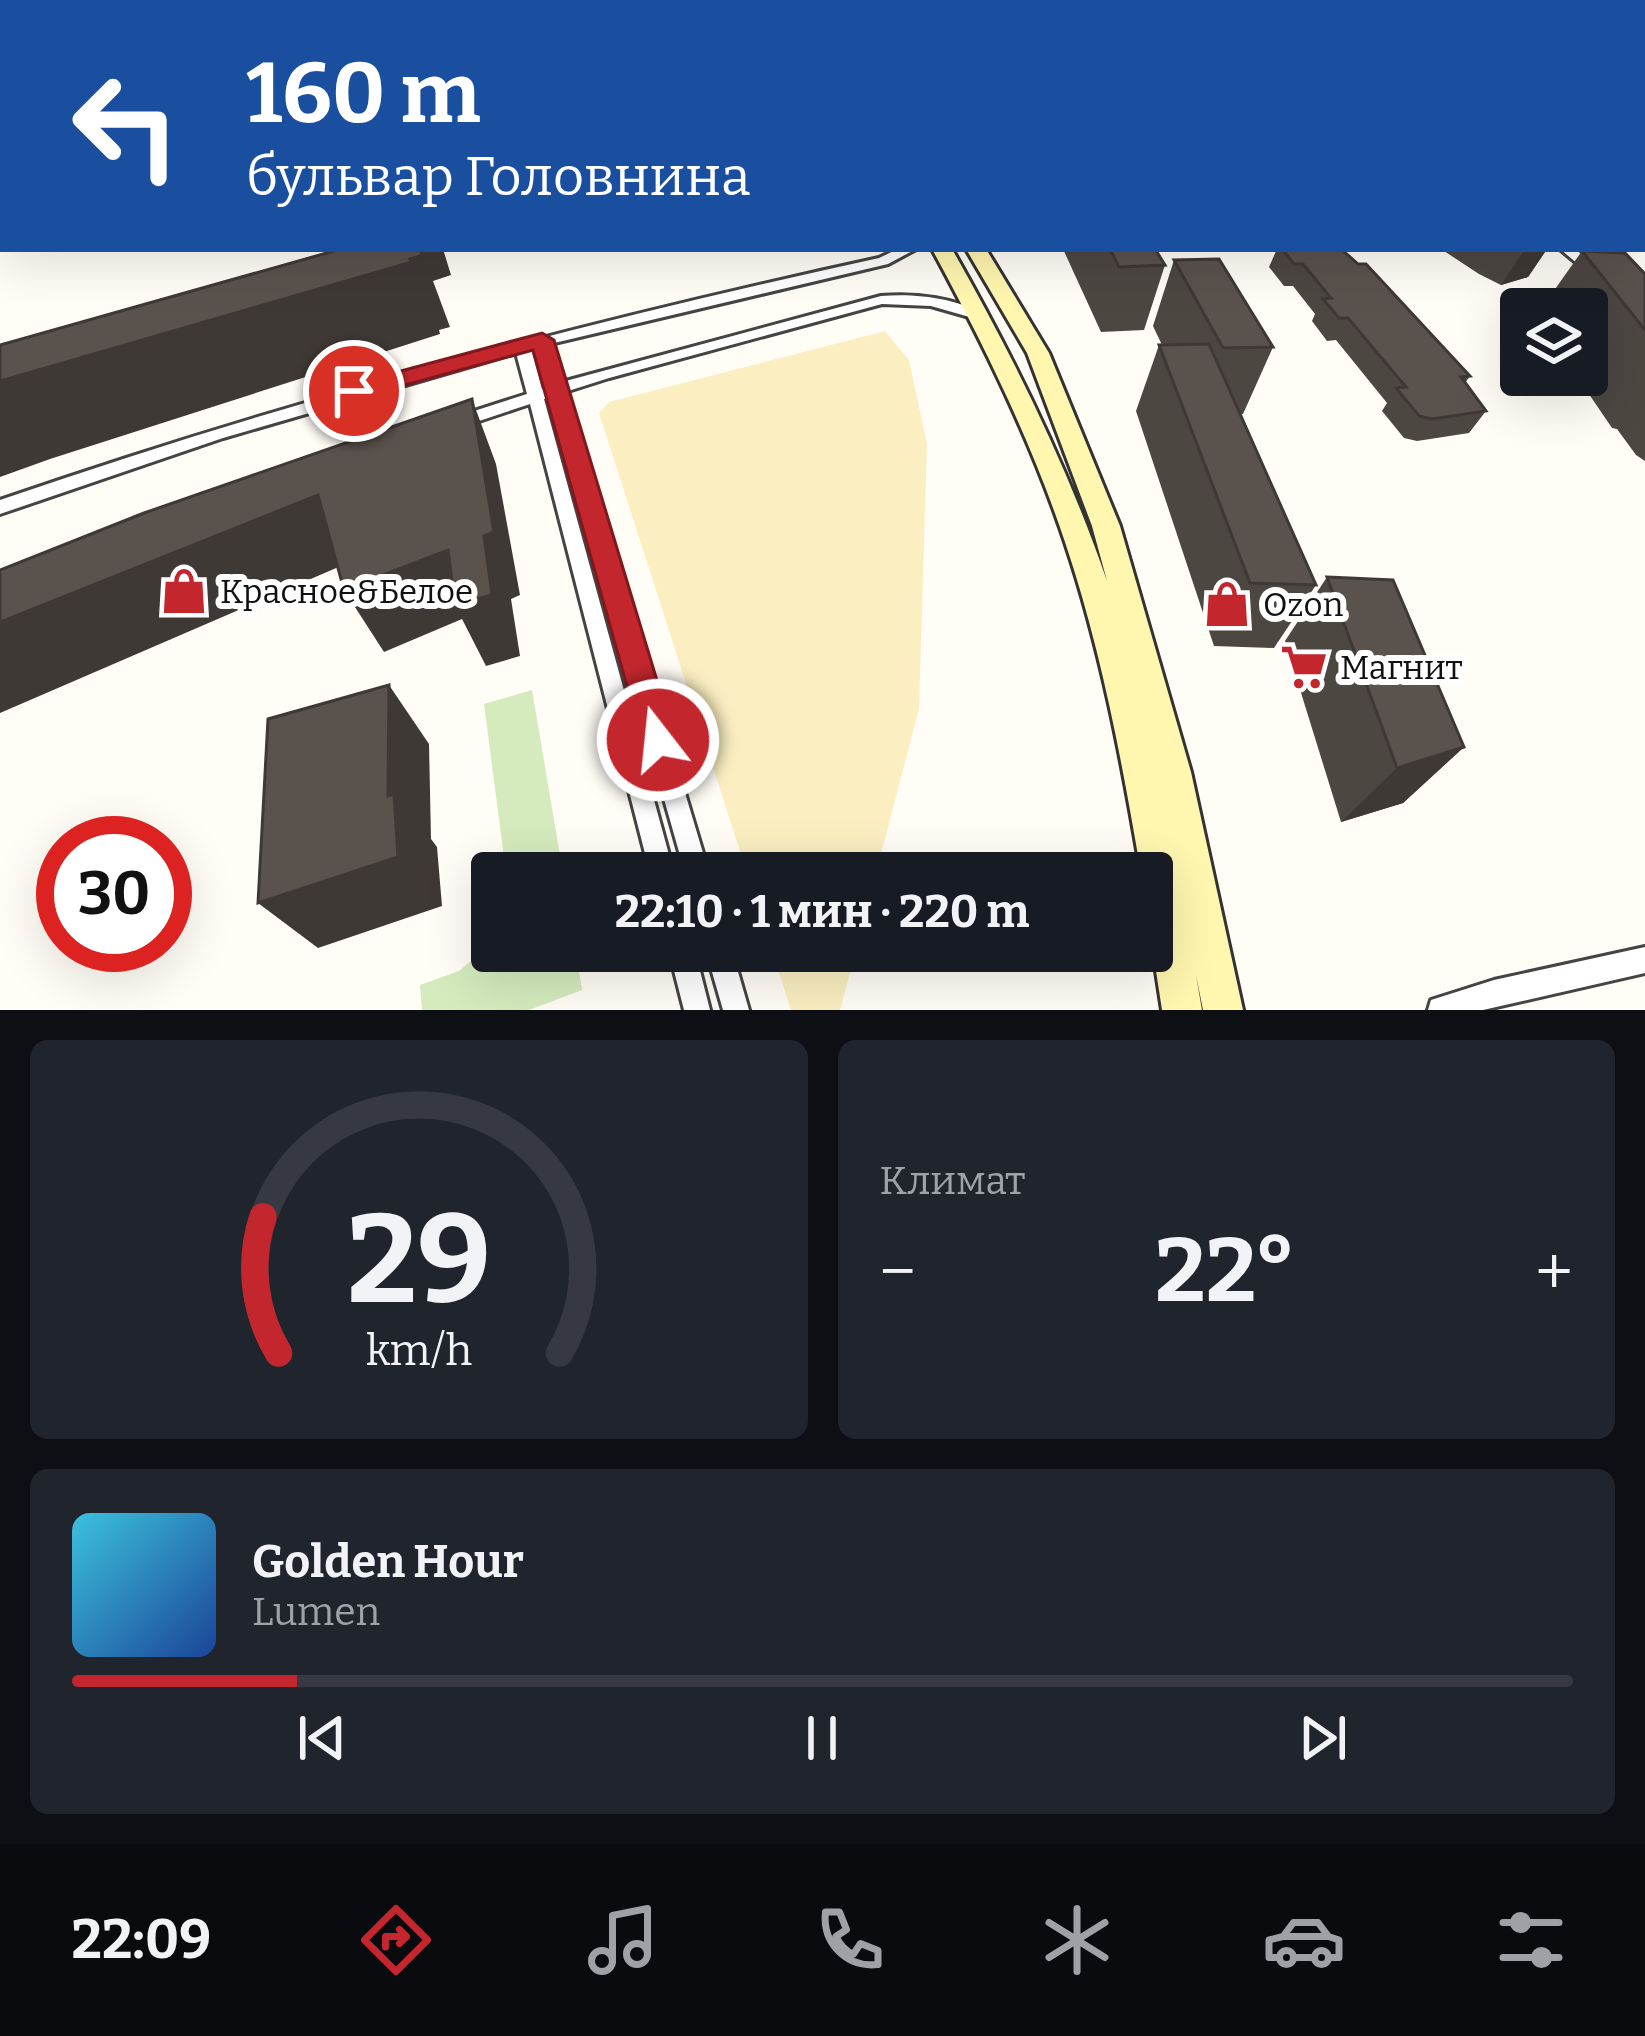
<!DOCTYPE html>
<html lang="ru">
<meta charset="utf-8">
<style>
body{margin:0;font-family:Bitter,serif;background:#20242c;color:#f1f3f6;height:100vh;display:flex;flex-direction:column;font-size:45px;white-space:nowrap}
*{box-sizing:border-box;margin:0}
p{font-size:39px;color:#9ea1a6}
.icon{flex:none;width:66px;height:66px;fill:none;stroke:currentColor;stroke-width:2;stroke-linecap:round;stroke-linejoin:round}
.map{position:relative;height:1010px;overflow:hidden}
.details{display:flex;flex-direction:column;gap:30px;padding:30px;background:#0d0f14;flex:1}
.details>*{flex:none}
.banner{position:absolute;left:0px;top:0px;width:1647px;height:252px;box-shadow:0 12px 48px #0002;background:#1a4fa0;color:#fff;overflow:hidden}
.buttons{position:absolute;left:1500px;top:288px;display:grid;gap:24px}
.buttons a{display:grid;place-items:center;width:108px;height:108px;border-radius:12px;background:#171b24;box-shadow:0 12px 48px #0002;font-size:60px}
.speed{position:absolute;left:36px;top:816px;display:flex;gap:24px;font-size:60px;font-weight:700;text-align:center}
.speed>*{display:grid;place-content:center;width:156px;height:156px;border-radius:50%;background:#171b24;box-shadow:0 12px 48px #0002;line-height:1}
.speed .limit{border:18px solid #d22;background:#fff;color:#111}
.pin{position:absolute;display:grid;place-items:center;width:102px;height:102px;color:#fff;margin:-51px;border:6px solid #fff;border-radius:50%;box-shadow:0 3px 12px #0007}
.me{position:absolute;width:132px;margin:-66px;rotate:344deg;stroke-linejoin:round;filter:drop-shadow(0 0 9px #0008)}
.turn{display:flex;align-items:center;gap:42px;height:252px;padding:0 48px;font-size:54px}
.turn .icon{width:156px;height:156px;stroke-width:2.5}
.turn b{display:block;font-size:84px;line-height:102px}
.big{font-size:90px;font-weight:700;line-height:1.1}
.details .card{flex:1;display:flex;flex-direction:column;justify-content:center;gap:18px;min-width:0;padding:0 42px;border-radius:18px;background:#20242c}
.details .dial{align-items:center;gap:0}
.dial svg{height:312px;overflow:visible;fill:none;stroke:#363941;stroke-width:7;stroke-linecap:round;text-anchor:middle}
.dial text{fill:#f1f3f6;stroke:none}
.song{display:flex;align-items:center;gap:36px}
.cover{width:144px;height:144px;border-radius:18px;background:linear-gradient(135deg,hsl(190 70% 55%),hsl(220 70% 35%))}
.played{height:12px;border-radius:6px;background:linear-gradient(90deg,#c4262e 15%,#363941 15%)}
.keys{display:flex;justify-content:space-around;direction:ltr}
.heat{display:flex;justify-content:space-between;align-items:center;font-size:66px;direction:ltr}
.details .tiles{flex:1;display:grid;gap:30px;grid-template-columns:1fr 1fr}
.card:last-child{grid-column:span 2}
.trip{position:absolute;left:471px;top:852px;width:702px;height:120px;border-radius:12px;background:#171b24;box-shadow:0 12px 48px #0002;font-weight:700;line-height:120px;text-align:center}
.tab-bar{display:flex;height:192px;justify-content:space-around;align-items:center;background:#090b0e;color:#9ea1a6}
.tab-bar .icon{width:84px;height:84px}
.tab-bar .current{color:#c4262e}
.tab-bar b{font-size:54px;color:#f1f3f6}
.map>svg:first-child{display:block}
.green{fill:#d5ebbd}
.sand{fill:#fbeec1}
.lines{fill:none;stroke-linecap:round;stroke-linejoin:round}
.street-casing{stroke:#444;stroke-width:6}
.secondary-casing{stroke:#333;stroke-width:6}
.highway-casing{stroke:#222;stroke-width:6}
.street{fill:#fff;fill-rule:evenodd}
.secondary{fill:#fff6b0;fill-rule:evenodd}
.highway{fill:#f5a25d;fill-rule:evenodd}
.wall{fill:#4d4742}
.shaded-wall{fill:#3f3936}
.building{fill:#5a524d;stroke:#3f3936;stroke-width:3}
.route{fill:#c4262e;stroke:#7f191e;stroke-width:3}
.labels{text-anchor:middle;stroke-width:12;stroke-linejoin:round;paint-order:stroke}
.poi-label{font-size:33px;fill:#111;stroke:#fff;text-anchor:start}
</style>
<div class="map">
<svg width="1645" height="1010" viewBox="0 0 1645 1010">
<rect width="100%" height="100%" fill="#fffdf5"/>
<path class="green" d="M 532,690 L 563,873 L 506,873 L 484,704 Z
M 492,943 L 492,951 L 576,951 L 582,990 L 529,1010 L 422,1010 L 420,985 L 459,971 Z"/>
<path class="sand" d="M 885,331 L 909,360 L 927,444 L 919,709 L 876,873 L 747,873 L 599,413 L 609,402 Z
M 772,951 L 856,951 L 840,1010 L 791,1010 Z"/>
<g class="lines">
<defs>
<path id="street" d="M 898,249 L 916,249 L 888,264 L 550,344 L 562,382 L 881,296 C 915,293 958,298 987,316 L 980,320 L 931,306 L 882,304 L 609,378 L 565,392 L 709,873 L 685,873 L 550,397 L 544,399 L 674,873 L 650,873 L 530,404 L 455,429 L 447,423 L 449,419 L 527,394 L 516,353 L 223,438 L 0,514 L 0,500 C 289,400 581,323 879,258 ZM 536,347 L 547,387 L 542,389 L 531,349 Z
M 1560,249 L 1575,249 L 1603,272 L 1596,276 L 1591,275 Z
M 1645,947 L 1645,973 L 1483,1010 L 1428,1010 L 1431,1000 L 1494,980 Z
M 669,951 L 695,951 L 710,1010 L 684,1010 Z
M 706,951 L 732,951 L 749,1010 L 723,1010 Z"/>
<path id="secondary" d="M 211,0 L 231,0 L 209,3 Z
M 697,0 L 713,0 L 715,3 L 699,3 Z
M 791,0 L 806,0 L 808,3 L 793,3 Z
M 907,0 L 924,0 L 926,3 L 909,3 Z
M 3,52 L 3,62 L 0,63 L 0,53 Z
M 3,82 L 3,92 L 0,93 L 0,83 Z
M 932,249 L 952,249 C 1013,356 1067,465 1107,581 L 1092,526 L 1027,353 L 966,249 L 986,249 L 1049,353 L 1120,526 L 1191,772 L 1243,1010 L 1203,1010 L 1196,975 L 1202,1010 L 1162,1010 L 1152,945 L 1152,873 L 1141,873 C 1122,761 1101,649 1065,542 C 1031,440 983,343 932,249 Z"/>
<path id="highway" d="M 0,75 L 3,75 L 3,87 L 0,87 Z"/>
</defs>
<use href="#street" class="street-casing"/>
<use href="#secondary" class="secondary-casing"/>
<use href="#highway" class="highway-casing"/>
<use href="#street" class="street"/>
<use href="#secondary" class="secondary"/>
<use href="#highway" class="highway"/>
</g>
<path class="wall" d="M 1068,0 L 1158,0 L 1163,3 L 1073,3 Z
M 1063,249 L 1155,249 L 1165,265 L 1144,330 L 1101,332 Z
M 1277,249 L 1341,249 L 1470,376 L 1465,383 L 1486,411 L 1469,433 L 1417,441 L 1404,438 L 1382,411 L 1387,403 L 1336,340 L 1327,341 L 1312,321 L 1315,314 L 1293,286 L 1284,286 L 1269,267 Z
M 1441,249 L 1547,249 L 1528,277 L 1501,285 L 1479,274 Z
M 1582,251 L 1645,274 L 1645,461 L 1636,455 L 1617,429 L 1612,428 L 1576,375 L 1587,375 L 1587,309 L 1541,309 Z
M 1174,260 L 1273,347 L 1243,414 L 1240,414 L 1316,585 L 1274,648 L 1214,646 L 1136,411 L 1159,345 L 1162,345 L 1153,326 Z
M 1327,577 L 1464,747 L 1403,803 L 1341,822 L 1285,641 Z"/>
<path class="shaded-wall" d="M 414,249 L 443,249 L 451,275 L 433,281 L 450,327 L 439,330 L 440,334 L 50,459 L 0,477 L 0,381 L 410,259 Z
M 1525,249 L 1547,249 L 1528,277 L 1501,285 Z
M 472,399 L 496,464 L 520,595 L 511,599 L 520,656 L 486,666 L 462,619 L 384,652 L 344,590 Z
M 318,495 L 357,559 L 0,713 L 0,622 Z
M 389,685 L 429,744 L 431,839 L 437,847 L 442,906 L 318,948 L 258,903 L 388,796 Z
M 1464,747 L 1403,803 L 1341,822 L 1397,768 Z"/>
<path class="building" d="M 1111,0 L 1158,0 L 1163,3 L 1116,3 Z
M 341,249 L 420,249 L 423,255 L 410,259 L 412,262 L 0,381 L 0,345 Z
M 1110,249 L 1155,249 L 1165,265 L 1119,267 Z
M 1282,249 L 1341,249 L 1358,264 L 1366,264 L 1470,376 L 1461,377 L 1486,411 L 1432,419 L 1419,416 L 1396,388 L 1406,387 L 1348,318 L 1339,318 L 1323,299 L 1331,298 L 1303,264 L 1294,264 Z
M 1582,251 L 1625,253 L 1645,274 L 1645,330 Z
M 1219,259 L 1273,347 L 1223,348 L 1174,260 Z
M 1209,344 L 1316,585 L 1250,583 L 1159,345 Z
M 472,399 L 494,532 L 484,536 L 492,595 L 455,605 L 448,550 L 344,590 L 318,495 L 0,622 L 0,570 L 144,513 Z
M 1327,577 L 1393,580 L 1464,747 L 1397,768 Z
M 389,685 L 388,796 L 394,794 L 398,857 L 258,903 L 268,719 Z"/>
<path class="route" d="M 542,333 L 554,340 L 675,740 L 670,750 L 658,755 L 647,750 L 642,740 L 533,350 L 354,399 L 342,391 L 345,386 Z"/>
<defs>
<symbol id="shop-bare" viewBox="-9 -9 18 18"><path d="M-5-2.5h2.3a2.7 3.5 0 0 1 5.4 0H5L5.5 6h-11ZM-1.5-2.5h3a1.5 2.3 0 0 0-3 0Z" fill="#c4262e" stroke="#fff" stroke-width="2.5" paint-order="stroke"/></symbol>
<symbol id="supermarket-bare" viewBox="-9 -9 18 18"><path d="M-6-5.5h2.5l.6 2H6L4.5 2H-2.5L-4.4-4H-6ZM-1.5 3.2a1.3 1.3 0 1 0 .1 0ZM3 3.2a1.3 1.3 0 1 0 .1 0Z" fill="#c4262e" stroke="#fff" stroke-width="2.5" paint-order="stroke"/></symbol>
</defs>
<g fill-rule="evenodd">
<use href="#shop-bare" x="151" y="558" width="66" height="66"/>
<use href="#shop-bare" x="1194" y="571" width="66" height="66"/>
<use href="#supermarket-bare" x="1271" y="634" width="66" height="66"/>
</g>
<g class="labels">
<g class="poi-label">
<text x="220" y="603">Красное&amp;Белое</text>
<text x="1263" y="616">Ozon</text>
<text x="1340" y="679">Магнит</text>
</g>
</g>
</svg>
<div class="buttons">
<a><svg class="icon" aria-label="layers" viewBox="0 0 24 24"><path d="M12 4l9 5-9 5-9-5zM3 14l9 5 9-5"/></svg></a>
</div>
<div class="speed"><div class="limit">30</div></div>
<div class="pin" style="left:354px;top:391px;background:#d93025"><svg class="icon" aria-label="arrive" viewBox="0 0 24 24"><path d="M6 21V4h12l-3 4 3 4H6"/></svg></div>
<svg class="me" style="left:658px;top:740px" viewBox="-20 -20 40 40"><circle r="17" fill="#c4262e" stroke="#fff" stroke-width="3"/><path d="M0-11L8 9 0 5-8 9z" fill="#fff"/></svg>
<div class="trip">22:10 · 1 мин · 220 m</div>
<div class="banner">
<div class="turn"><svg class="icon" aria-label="left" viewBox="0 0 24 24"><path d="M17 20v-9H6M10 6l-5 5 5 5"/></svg><div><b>160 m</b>бульвар Головнина</div></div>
</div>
</div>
<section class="details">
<div class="tiles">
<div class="card dial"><svg viewBox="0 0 100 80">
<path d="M14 69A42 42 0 1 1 86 69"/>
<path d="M14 69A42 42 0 0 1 10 34" stroke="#c4262e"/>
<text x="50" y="56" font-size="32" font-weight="700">29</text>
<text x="50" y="72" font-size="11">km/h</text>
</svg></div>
<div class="card"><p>Климат</p>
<div class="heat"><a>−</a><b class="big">22°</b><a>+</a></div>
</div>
<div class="card">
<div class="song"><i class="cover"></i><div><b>Golden Hour</b><p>Lumen</p></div></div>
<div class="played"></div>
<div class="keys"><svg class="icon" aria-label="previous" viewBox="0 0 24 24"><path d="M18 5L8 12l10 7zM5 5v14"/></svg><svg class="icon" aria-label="pause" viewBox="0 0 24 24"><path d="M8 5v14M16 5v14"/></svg><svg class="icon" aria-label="next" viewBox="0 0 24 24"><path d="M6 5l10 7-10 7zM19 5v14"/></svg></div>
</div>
</div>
</section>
<nav class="tab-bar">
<b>22:09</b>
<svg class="icon current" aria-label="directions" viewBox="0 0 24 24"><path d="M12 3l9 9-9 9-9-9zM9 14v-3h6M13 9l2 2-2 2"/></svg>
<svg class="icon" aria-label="music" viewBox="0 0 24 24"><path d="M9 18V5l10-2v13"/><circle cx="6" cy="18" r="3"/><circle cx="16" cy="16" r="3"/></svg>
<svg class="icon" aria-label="phone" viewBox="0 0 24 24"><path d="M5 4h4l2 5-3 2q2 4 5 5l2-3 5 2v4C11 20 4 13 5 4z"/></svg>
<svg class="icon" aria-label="climate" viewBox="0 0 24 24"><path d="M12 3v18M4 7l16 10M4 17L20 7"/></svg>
<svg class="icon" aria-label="car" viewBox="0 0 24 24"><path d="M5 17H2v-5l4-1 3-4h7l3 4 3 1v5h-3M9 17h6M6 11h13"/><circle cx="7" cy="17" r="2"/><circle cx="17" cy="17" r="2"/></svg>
<svg class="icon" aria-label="filters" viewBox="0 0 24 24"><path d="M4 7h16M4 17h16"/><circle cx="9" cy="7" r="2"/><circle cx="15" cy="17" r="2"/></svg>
</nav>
